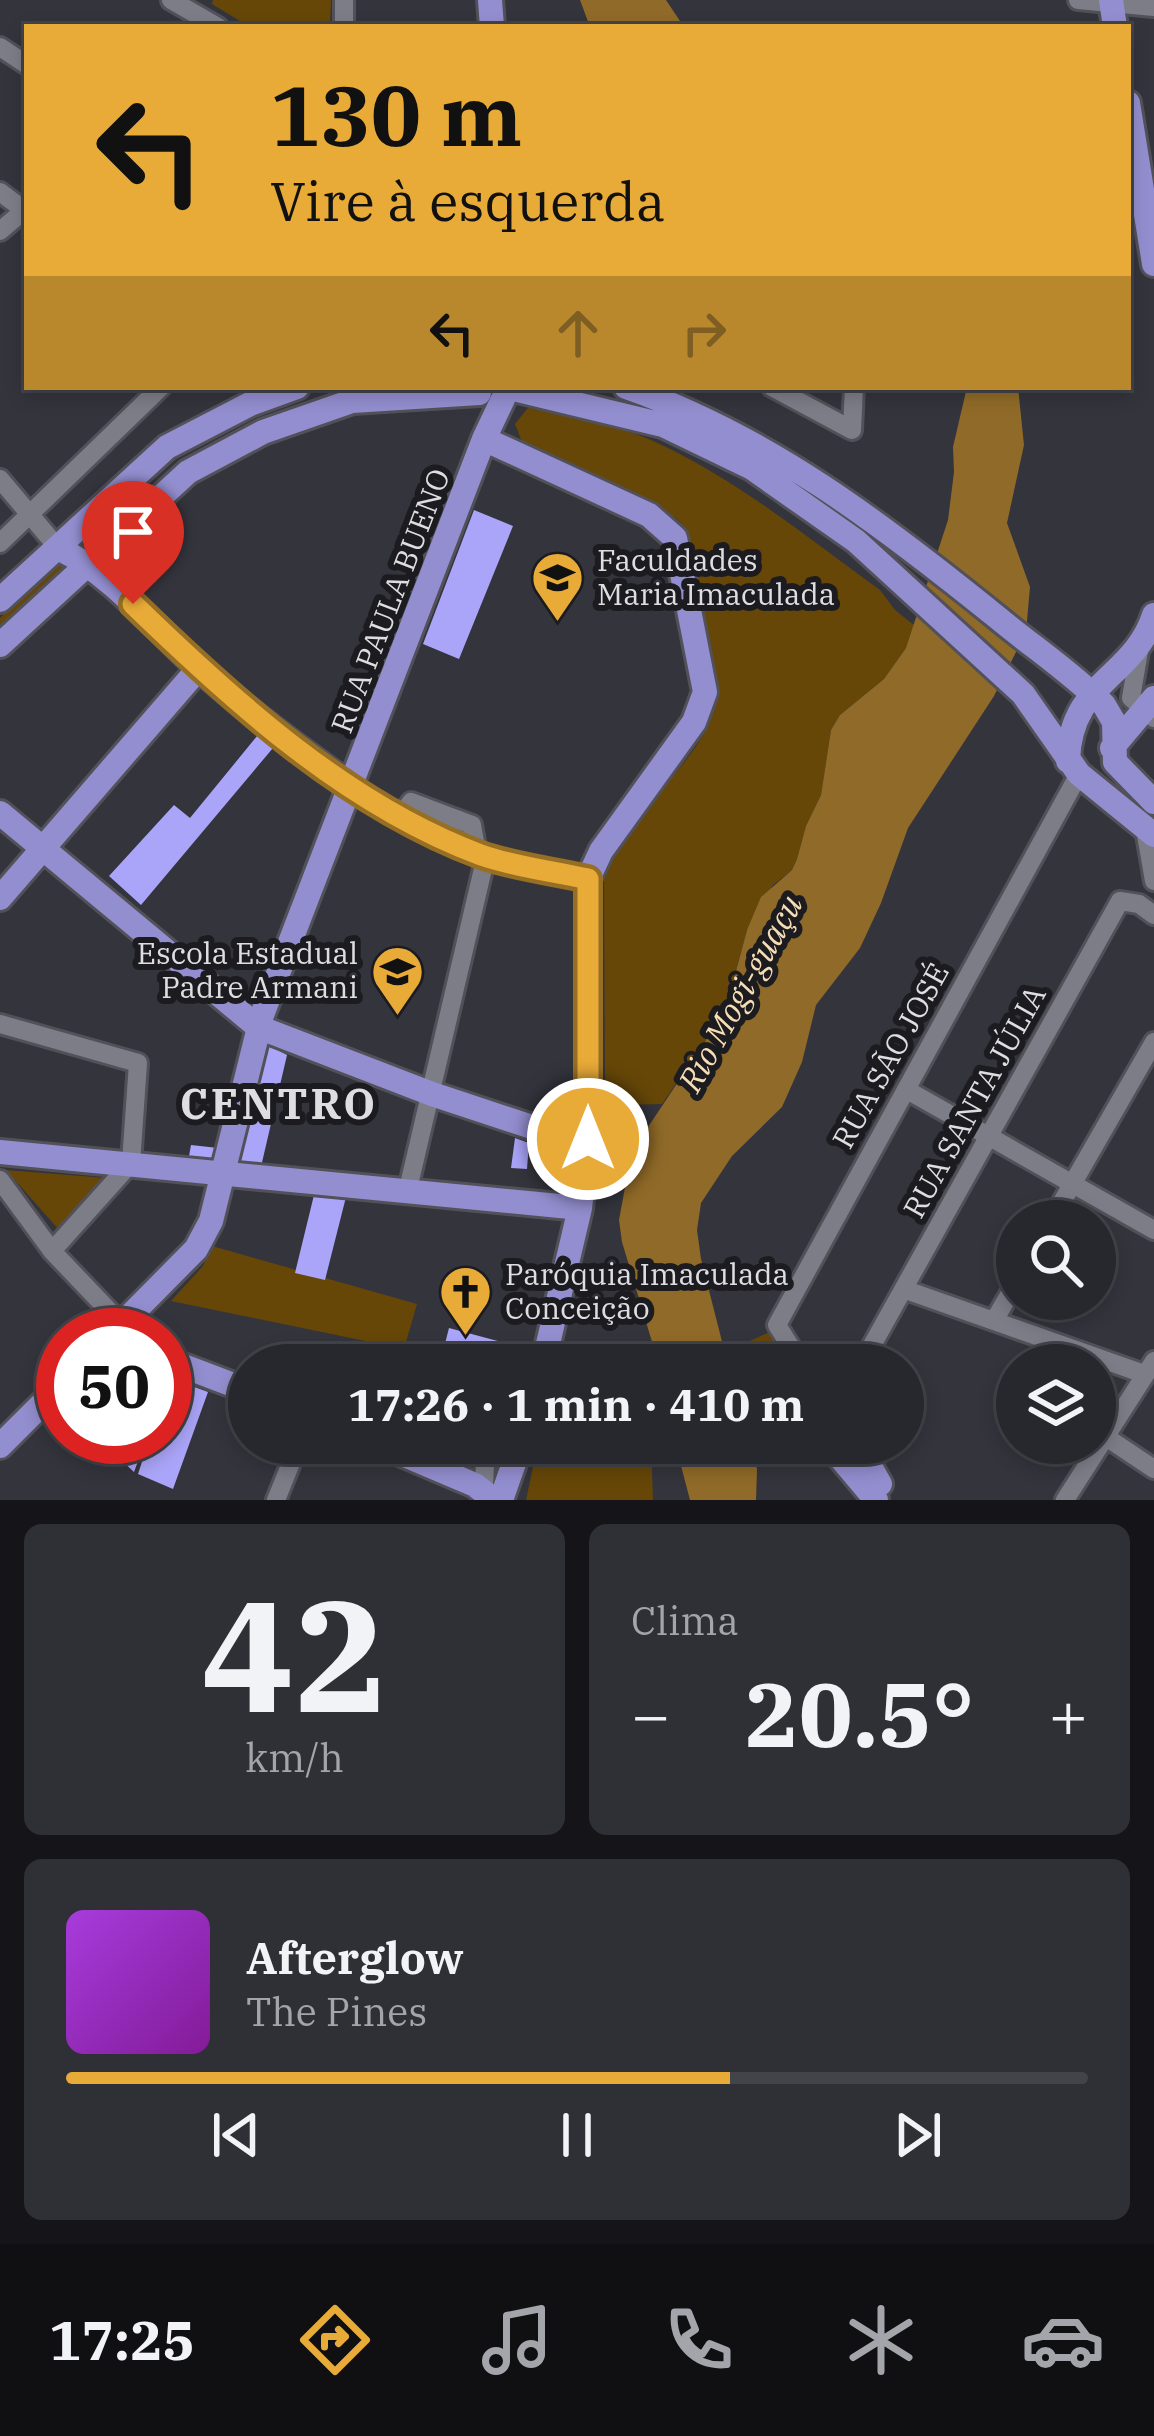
<!DOCTYPE html>
<html lang="pt">
<meta charset="utf-8">
<style>
body{margin:0;font-family:"IBM Plex Serif",serif;background:#2f2f36;color:#f1f3f6;height:100vh;display:flex;flex-direction:column;font-size:45px;white-space:nowrap}
*{box-sizing:border-box;margin:0}
p{font-size:39px;color:#a4a5aa}
.icon{flex:none;width:66px;height:66px;fill:none;stroke:currentColor;stroke-width:2;stroke-linecap:round;stroke-linejoin:round}
.map{position:relative;height:1500px;overflow:hidden}
.sheet{display:flex;flex-direction:column;gap:24px;padding:24px;background:#151519;flex:1}
.sheet>*{flex:none}
.guide{position:absolute;left:24px;top:24px;width:1107px;height:366px;border-radius:0px;box-shadow:0 6px 18px #0003,0 0 0 3px #43444a;background:#e9ab38;color:#111;overflow:hidden}
.fabs{position:absolute;left:996px;top:1200px;display:grid;gap:24px}
.fabs a{display:grid;place-items:center;width:120px;height:120px;border-radius:50%;background:#27272e;box-shadow:0 6px 18px #0003,0 0 0 3px #43444a;font-size:60px}
.speed{position:absolute;left:36px;top:1308px;display:flex;gap:24px;font-size:60px;font-weight:700;text-align:center}
.speed>*{display:grid;place-content:center;width:156px;height:156px;border-radius:50%;background:#27272e;box-shadow:0 6px 18px #0003,0 0 0 3px #43444a;line-height:1}
.speed .limit{border:18px solid #d22;background:#fff;color:#111}
.pin{position:absolute;display:grid;place-items:center;width:102px;height:102px;color:#fff;margin:-123px -51px;border-radius:50% 50% 50% 0;rotate:-45deg;box-shadow:0 0 12px #0007}
.pin .icon{rotate:45deg}
.me{position:absolute;width:132px;margin:-66px;rotate:0deg;stroke-linejoin:round;filter:drop-shadow(0 0 9px #0008)}
.turn{display:flex;align-items:center;gap:42px;height:252px;padding:0 48px;font-size:54px}
.turn .icon{width:156px;height:156px;stroke-width:2.5}
.turn b{display:block;font-size:84px;line-height:102px}
.lanes{display:flex;align-items:center;height:114px;padding:0 48px;background:#0003;justify-content:center;gap:60px;direction:ltr}
.lanes .off{opacity:.35}
.big{font-size:90px;font-weight:800;line-height:1.1}
.sheet .card{flex:1;display:flex;flex-direction:column;justify-content:center;gap:18px;min-width:0;padding:0 42px;border-radius:18px;background:#2f2f36}
.sheet .dial{align-items:center;gap:0}
.dial b{font-size:156px;line-height:1}
.song{display:flex;align-items:center;gap:36px}
.cover{width:144px;height:144px;border-radius:18px;background:linear-gradient(135deg,hsl(280 70% 55%),hsl(290 70% 35%))}
.played{height:12px;border-radius:6px;background:linear-gradient(90deg,#e9ab38 65%,#43444a 65%)}
.keys{display:flex;justify-content:space-around;direction:ltr}
.heat{display:flex;justify-content:space-between;align-items:center;font-size:66px;direction:ltr}
.sheet .tiles{flex:1;display:grid;gap:24px;grid-template-columns:1fr 1fr}
.card:last-child{grid-column:span 2}
.trip{position:absolute;left:228px;top:1344px;width:696px;height:120px;border-radius:60px;background:#27272e;box-shadow:0 6px 18px #0003,0 0 0 3px #43444a;font-weight:800;line-height:120px;text-align:center}
.menu{display:flex;height:192px;justify-content:space-around;align-items:center;background:#101012;color:#a4a5aa}
.menu .icon{width:84px;height:84px}
.menu .on{color:#e9ab38}
.menu b{font-size:54px;color:#f1f3f6}
.map>svg:first-child{display:block}
.green{fill:#664708}
.water{fill:#906a28}
.building{fill:#aba5f9}
.lines{fill:none;stroke-linecap:round;stroke-linejoin:round}
.minor-casing{stroke:#525159;stroke-width:24}
.major-casing{stroke:#525159;stroke-width:30}
.minor{stroke:#7d7d88;stroke-width:18}
.major{stroke:#938ecf;stroke-width:24}
.route-casing{stroke:#976f24;stroke-width:30}
.route{stroke:#e9ab38;stroke-width:21}
.labels{text-anchor:middle;stroke-width:12;stroke-linejoin:round;paint-order:stroke}
.poi-label{font-size:30px;fill:#dddde2;stroke:#1c1c20;text-anchor:start}
.street-label{font-size:30px;fill:#dddde2;stroke:#1c1c20}
.water-label{font-size:33px;font-style:italic;fill:#f7ddb5;stroke:#1c1c20}
.district-label{font-size:42px;font-weight:bold;letter-spacing:3px;fill:#dddde2;stroke:#1c1c20}
</style>
<div class="map">
<svg width="1154" height="1500" viewBox="0 0 1154 1500">
<rect width="100%" height="100%" fill="#34343d"/>
<path class="green" d="M 213,0 L 331,0 L 330,27 L 250,27 L 212,4 Z
M 531,404 C 575,414 622,426 664,446 C 741,483 811,540 880,590 L 895,610 L 915,626 L 906,648 L 884,679 L 840,715 L 831,730 L 821,795 L 806,826 L 797,859 L 792,870 L 773,885 L 747,930 L 731,990 L 714,1028 L 662,1104 L 623,1105 L 605,1088 L 604,878 C 621,806 712,765 717,689 L 686,528 L 676,518 L 524,447 L 515,424 Z
M 62,562 L 70,570 L 0,632 L 0,618 Z
M 6,1170 L 106,1178 L 61,1232 Z
M 212,1246 L 417,1304 L 404,1349 L 171,1301 L 203,1266 Z
M 776,1329 L 797,1365 L 728,1365 L 723,1347 L 750,1341 Z
M 538,1443 L 651,1443 L 653,1500 L 526,1500 Z"/>
<path class="water" d="M 580,0 L 666,0 L 684,27 L 590,27 Z
M 967,387 L 1018,387 L 1024,445 L 1007,523 L 1030,587 L 1026,632 L 994,696 L 908,828 L 881,903 L 860,948 L 816,1005 L 802,1062 L 782,1107 L 732,1156 L 701,1203 L 697,1230 L 701,1259 L 728,1365 L 659,1365 L 622,1242 L 619,1220 L 628,1171 L 646,1130 L 714,1028 L 731,990 L 747,930 L 761,897 L 792,870 L 797,859 L 806,826 L 821,795 L 831,730 L 840,715 L 884,679 L 906,648 L 948,520 L 954,472 L 953,447 Z
M 675,1443 L 749,1443 L 757,1469 L 756,1500 L 690,1500 Z"/>
<path class="building" d="M 474,510 L 513,526 L 459,659 L 423,644 Z
M 262,730 L 278,742 L 141,905 L 109,876 L 174,805 L 190,818 Z
M 262,1042 L 287,1055 L 260,1171 L 230,1172 Z
M 515,1138 L 529,1143 L 527,1169 L 511,1168 Z
M 191,1145 L 218,1148 L 212,1168 L 187,1167 Z
M 314,1195 L 346,1197 L 325,1280 L 295,1273 Z
M 449,1328 L 524,1348 L 520,1365 L 440,1363 Z
M 170,1378 L 208,1392 L 173,1489 L 138,1474 L 150,1437 L 165,1437 L 165,1394 Z
M 110,1437 L 147,1437 L 134,1472 L 104,1444 Z"/>
<g class="lines">
<defs>
<path id="minor" d="M 171,0 L 218,27
M 1078,0 L 1154,7
M 344,27 L 344,0
M 0,47 L 27,65
M 0,192 L 24,210
M 0,231 L 27,208
M 772,387 L 852,430 L 854,387
M 0,479 L 58,548
M 0,543 L 161,387
M 1140,645 L 1131,698 L 1154,718
M 352,787 L 419,829 L 486,856 L 588,879
M 400,817 L 411,802 L 472,825 L 477,853
M 1145,829 L 1154,881
M 0,1024 L 138,1063 L 131,1163 L 52,1251
M 907,1090 L 1154,1230
M 0,1180 L 52,1251 L 132,1335
M 408,1189 L 486,856
M 1051,1221 L 1154,1042
M 906,1290 L 1144,1374
M 994,1321 L 1017,1281
M 802,1365 L 777,1325 L 1079,774
M 861,1365 L 1120,901 L 1139,904 L 1154,915
M 1106,1437 L 1154,1469
M 484,1485 L 486,1443
M 276,1500 L 299,1443
M 1065,1500 L 1154,1361"/>
<path id="major" d="M 490,0 L 492,27
M 1111,0 L 1115,27
M 1128,103 L 1154,264
M 626,387 C 767,436 883,525 998,618 C 1033,647 1072,673 1104,705 L 1114,722 L 1115,762 L 1154,802
M 518,390 L 663,425 L 752,468 L 856,541 L 1023,694 L 1079,774 L 1154,835
M 484,439 L 649,515 L 675,538 L 705,692 L 694,722 L 601,851 L 588,879 L 588,1139 L 580,1208 L 543,1365
M 58,548 C 113,575 153,626 198,667 C 247,711 299,749 352,787
M 0,600 L 167,447 L 250,404 L 297,387
M 0,645 L 188,472 L 263,432 L 352,401 L 479,393
M 1112,748 L 1154,698
M 1068,761 C 1070,681 1134,678 1154,615
M 0,813 L 258,1027 L 432,1094 L 562,1137 L 588,1139
M 0,898 L 199,668
M 0,1152 L 580,1208
M 111,1335 L 196,1249 L 211,1221 L 262,1015 L 484,439 L 503,399
M 544,1351 L 576,1365
M 165,1359 L 249,1391
M 376,1443 L 475,1485 L 494,1500
M 828,1443 L 876,1500
M 857,1443 L 880,1484
M 0,1446 L 63,1383
M 501,1500 L 521,1443"/>
</defs>
<use href="#minor" class="minor-casing"/>
<use href="#major" class="major-casing"/>
<use href="#minor" class="minor"/>
<use href="#major" class="major"/>
</g>
<g class="lines">
<defs>
<path id="route" d="M 133,604 C 234,702 347,805 481,855 C 515,867 553,871 588,879 L 588,1139"/>
</defs>
<use href="#route" class="route-casing"/>
<use href="#route" class="route"/>
</g>
<defs>
<symbol id="university-pin" viewBox="-11 -11 22 30"><path d="M0 17L-7.5 6A9.5 9.5 0 1 1 7.5 6Z" fill="#e9ab38" stroke="#1c1c20"/><path d="M0-5L7-2L0 1L-7-2ZM-4 1L0 2.5L4 1V4Q0 6-4 4Z" fill="#111"/></symbol>
<symbol id="school-pin" viewBox="-11 -11 22 30"><path d="M0 17L-7.5 6A9.5 9.5 0 1 1 7.5 6Z" fill="#e9ab38" stroke="#1c1c20"/><path d="M0-5L7-2L0 1L-7-2ZM-4 1L0 2.5L4 1V4Q0 6-4 4Z" fill="#111"/></symbol>
<symbol id="church-pin" viewBox="-11 -11 22 30"><path d="M0 17L-7.5 6A9.5 9.5 0 1 1 7.5 6Z" fill="#e9ab38" stroke="#1c1c20"/><path d="M-1.2-6h2.4v3.5h3.3v2.4h-3.3V6h-2.4V-.1h-3.3v-2.4h3.3Z" fill="#111"/></symbol>
</defs>
<g fill-rule="evenodd">
<use href="#university-pin" x="528" y="548" width="59" height="81"/>
<use href="#school-pin" x="368" y="942" width="59" height="81"/>
<use href="#church-pin" x="436" y="1262" width="59" height="81"/>
</g>
<g class="labels">
<g class="poi-label">
<text x="597" y="571">Faculdades<tspan x="597" dy="34">Maria Imaculada</tspan></text>
<text x="358" y="964" text-anchor="end">Escola Estadual<tspan x="358" dy="34">Padre Armani</tspan></text>
<text x="505" y="1285">Paróquia Imaculada<tspan x="505" dy="34">Conceição</tspan></text>
</g>
<g class="street-label">
<text transform="translate(391 601) rotate(-69)" y="10">RUA PAULA BUENO</text>
<text transform="translate(891 1056) rotate(-61)" y="10">RUA SÃO JOSÉ</text>
<text transform="translate(975 1102) rotate(-61)" y="10">RUA SANTA JÚLIA</text>
</g>
<g class="water-label">
<text transform="translate(740 993) rotate(-61)" y="12">Rio Mogi-guaçu</text>
</g>
<g class="district-label">
<text x="279" y="1119">CENTRO</text>
</g>
</g>
</svg>
<div class="fabs">
<a><svg class="icon" aria-label="search" viewBox="0 0 24 24"><circle cx="10" cy="10" r="6"/><path d="M15 15l6 6"/></svg></a>
<a><svg class="icon" aria-label="layers" viewBox="0 0 24 24"><path d="M12 4l9 5-9 5-9-5zM3 14l9 5 9-5"/></svg></a>
</div>
<div class="speed"><div class="limit">50</div></div>
<div class="pin" style="left:133px;top:604px;background:#d93025"><svg class="icon" aria-label="arrive" viewBox="0 0 24 24"><path d="M6 21V4h12l-3 4 3 4H6"/></svg></div>
<svg class="me" style="left:588px;top:1139px" viewBox="-20 -20 40 40"><circle r="17" fill="#e9ab38" stroke="#fff" stroke-width="3"/><path d="M0-11L8 9 0 5-8 9z" fill="#fff"/></svg>
<div class="trip">17:26 · 1 min · 410 m</div>
<div class="guide">
<div class="turn"><svg class="icon" aria-label="left" viewBox="0 0 24 24"><path d="M17 20v-9H6M10 6l-5 5 5 5"/></svg><div><b>130 m</b>Vire à esquerda</div></div>
<div class="lanes"><svg class="icon" aria-label="left" viewBox="0 0 24 24"><path d="M17 20v-9H6M10 6l-5 5 5 5"/></svg><svg class="icon off" aria-label="ahead" viewBox="0 0 24 24"><path d="M12 20V5M6 11l6-6 6 6"/></svg><svg class="icon off" aria-label="right" viewBox="0 0 24 24"><path d="M7 20v-9h11M14 6l5 5-5 5"/></svg></div>
</div>
</div>
<section class="sheet">
<div class="tiles">
<div class="card dial"><b>42</b><p>km/h</p></div>
<div class="card"><p>Clima</p>
<div class="heat"><a>−</a><b class="big">20.5°</b><a>+</a></div>
</div>
<div class="card">
<div class="song"><i class="cover"></i><div><b>Afterglow</b><p>The Pines</p></div></div>
<div class="played"></div>
<div class="keys"><svg class="icon" aria-label="previous" viewBox="0 0 24 24"><path d="M18 5L8 12l10 7zM5 5v14"/></svg><svg class="icon" aria-label="pause" viewBox="0 0 24 24"><path d="M8 5v14M16 5v14"/></svg><svg class="icon" aria-label="next" viewBox="0 0 24 24"><path d="M6 5l10 7-10 7zM19 5v14"/></svg></div>
</div>
</div>
</section>
<nav class="menu">
<b>17:25</b>
<svg class="icon on" aria-label="directions" viewBox="0 0 24 24"><path d="M12 3l9 9-9 9-9-9zM9 14v-3h6M13 9l2 2-2 2"/></svg>
<svg class="icon" aria-label="music" viewBox="0 0 24 24"><path d="M9 18V5l10-2v13"/><circle cx="6" cy="18" r="3"/><circle cx="16" cy="16" r="3"/></svg>
<svg class="icon" aria-label="phone" viewBox="0 0 24 24"><path d="M5 4h4l2 5-3 2q2 4 5 5l2-3 5 2v4C11 20 4 13 5 4z"/></svg>
<svg class="icon" aria-label="climate" viewBox="0 0 24 24"><path d="M12 3v18M4 7l16 10M4 17L20 7"/></svg>
<svg class="icon" aria-label="car" viewBox="0 0 24 24"><path d="M5 17H2v-5l4-1 3-4h7l3 4 3 1v5h-3M9 17h6M6 11h13"/><circle cx="7" cy="17" r="2"/><circle cx="17" cy="17" r="2"/></svg>
</nav>
